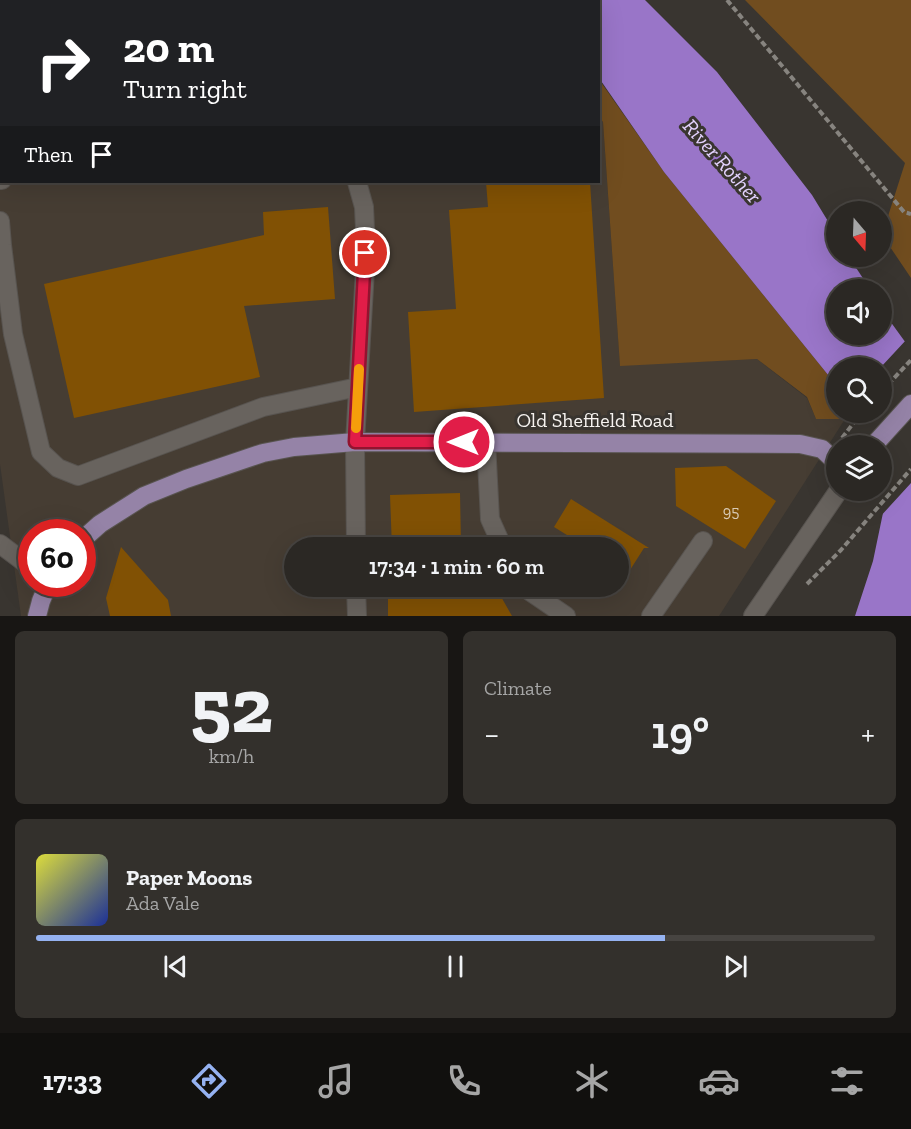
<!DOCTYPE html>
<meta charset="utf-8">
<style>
body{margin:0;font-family:"Zilla Slab",serif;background:#33302c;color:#f1f3f6;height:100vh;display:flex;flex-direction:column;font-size:22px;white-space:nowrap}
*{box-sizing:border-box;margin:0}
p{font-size:20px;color:#a6a6a6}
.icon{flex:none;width:33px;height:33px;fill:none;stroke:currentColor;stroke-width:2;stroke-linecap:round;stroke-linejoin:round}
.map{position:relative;height:616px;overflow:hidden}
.drawer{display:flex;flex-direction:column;gap:15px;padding:15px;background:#181614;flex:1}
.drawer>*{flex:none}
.hud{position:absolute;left:0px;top:0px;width:600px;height:183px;box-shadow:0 6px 24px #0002,0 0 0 2px #474441;background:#202124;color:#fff;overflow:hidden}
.needle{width:39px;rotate:161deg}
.tools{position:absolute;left:826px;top:201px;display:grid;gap:12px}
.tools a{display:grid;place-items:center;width:66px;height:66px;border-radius:50%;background:#2b2824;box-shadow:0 6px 24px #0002,0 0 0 2px #474441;font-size:30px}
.speed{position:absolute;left:18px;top:519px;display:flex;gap:12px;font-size:30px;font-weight:700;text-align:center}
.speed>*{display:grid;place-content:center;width:78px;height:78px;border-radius:50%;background:#2b2824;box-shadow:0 6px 24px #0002,0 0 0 2px #474441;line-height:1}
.speed .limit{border:9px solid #d22;background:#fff;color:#111}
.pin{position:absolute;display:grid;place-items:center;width:51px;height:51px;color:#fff;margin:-26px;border:3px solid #fff;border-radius:50%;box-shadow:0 2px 6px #0007}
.me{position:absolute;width:66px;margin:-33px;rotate:270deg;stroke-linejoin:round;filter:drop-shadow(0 0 4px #0008)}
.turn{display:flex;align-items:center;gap:21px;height:126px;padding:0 24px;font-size:27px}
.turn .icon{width:78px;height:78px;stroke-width:2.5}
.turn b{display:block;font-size:42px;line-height:51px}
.then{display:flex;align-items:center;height:57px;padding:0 24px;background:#0003;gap:12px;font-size:22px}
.big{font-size:45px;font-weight:600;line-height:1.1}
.drawer .widget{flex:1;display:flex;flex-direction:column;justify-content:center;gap:9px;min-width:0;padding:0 21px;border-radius:9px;background:#33302c}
.drawer .dial{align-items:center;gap:0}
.dial b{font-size:78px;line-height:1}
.song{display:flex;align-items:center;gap:18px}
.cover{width:72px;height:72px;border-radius:9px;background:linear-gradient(135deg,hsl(60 70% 55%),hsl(230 70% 35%))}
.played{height:6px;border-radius:3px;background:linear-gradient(90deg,#95b2f1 75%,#474441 75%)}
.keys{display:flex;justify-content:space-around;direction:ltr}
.heat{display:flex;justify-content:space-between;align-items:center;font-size:33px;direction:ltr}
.drawer .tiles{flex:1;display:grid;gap:15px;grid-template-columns:1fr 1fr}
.widget:last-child{grid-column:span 2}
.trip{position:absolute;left:284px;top:537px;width:345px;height:60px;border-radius:30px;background:#2b2824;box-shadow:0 6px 24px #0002,0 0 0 2px #474441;font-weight:600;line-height:60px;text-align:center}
.menu{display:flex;height:96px;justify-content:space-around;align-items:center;background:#11100e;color:#a6a6a6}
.menu .icon{width:42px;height:42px}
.menu .active{color:#95b2f1}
.menu b{font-size:27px;color:#f1f3f6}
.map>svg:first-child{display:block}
.built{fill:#463d33;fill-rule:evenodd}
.green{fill:#714d1f}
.water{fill:#9975c8}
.pier{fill:#393530}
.building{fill:#815104}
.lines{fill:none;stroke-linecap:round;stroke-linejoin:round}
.minor-casing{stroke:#585450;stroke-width:20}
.major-casing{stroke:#585450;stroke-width:20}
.path{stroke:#87847f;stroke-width:4;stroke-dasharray:6 3;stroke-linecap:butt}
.minor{stroke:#68635e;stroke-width:18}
.major{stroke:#9583a7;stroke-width:18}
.route-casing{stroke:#92132f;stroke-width:15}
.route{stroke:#e11d48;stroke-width:10}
.slow{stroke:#f59e0b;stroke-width:10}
.labels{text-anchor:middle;stroke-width:6;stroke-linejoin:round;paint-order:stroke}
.number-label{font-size:16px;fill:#d9cab5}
.street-label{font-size:20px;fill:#f6f3f0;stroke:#393530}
.water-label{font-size:21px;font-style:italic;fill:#e3d2fe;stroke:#393530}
</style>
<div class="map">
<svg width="911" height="616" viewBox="0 0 911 616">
<rect width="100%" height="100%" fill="#393530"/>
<path class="built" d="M 0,0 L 486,0 L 488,1 L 2,2 L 2,182 L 598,182 L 599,117 L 603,122 L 620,365 L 757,359 L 807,398 L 816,419 L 845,419 L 719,616 L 21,616 L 0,464 ZM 32,532 L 82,532 L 82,584 L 32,584 ZM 294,548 L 618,548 L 618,586 L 294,586 Z"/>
<path class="green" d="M 745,0 L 911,0 L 911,278 L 882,235 L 905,163 Z
M 598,78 L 664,172 L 837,386 L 837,412 L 846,413 L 845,419 L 816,419 L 807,397 L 757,359 L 620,366 L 603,122 L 599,117 Z"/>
<path class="water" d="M 524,0 L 645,0 L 717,72 L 812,195 L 837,236 L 837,256 L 849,257 L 870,289 L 837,290 L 837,334 L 882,334 L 882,310 L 911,350 L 911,616 L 855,616 L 873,561 L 889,484 L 882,412 L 882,368 L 837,368 L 837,386 L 664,172 L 599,78 L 598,2 L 526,2 Z"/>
<path class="pier" d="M 907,339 L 911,345 L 911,483 L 879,518 L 886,485 L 882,477 L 882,446 L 867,446 L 852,413 L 882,412 L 882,368 L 881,367 Z"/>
<path class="building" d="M 486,182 L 590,182 L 604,398 L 414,412 L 408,312 L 456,309 L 449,210 L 488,207 Z
M 328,207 L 335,299 L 244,306 L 260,377 L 74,418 L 44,284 L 264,235 L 263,212 Z
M 726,466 L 776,501 L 745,549 L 676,506 L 675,468 Z
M 460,493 L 461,546 L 471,545 L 471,548 L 392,548 L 390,495 Z
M 571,499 L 649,548 L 644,548 L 618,589 L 618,548 L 588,548 L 554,527 Z
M 121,547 L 168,600 L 171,616 L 110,616 L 106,598 Z
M 388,586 L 495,586 L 512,616 L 388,616 Z"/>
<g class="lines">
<defs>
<path id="minor" d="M 88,2 L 92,0
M 0,32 L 2,32
M 0,180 L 2,180
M 0,221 L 2,245 L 13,334 L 41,452 L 58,468 L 78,476 L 263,407 L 358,387
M 486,442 L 490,519 L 503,548
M 0,544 L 32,568
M 356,548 L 355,442 L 365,270 L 365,229 L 364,207 L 357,182
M 356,586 L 357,616
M 522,586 L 566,616
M 651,616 L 703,541
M 753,616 L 839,490"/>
<path id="major" d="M 873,446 L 911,404
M 82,540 L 100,524 L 144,496 L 186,479 L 263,453 L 294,447 L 355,442 L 800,444 L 822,449 L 837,463
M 37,616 L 41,601 L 48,584"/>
</defs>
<use href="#minor" class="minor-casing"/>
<use href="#major" class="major-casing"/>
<path class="path" d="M 727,0 L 904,212 L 911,214
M 882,391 L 911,360
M 842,438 L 862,412
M 807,584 L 841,550 L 911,469"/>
<use href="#minor" class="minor"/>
<use href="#major" class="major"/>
</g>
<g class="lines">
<defs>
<path id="route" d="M 365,253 L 355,442 L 464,442"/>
</defs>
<use href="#route" class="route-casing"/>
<use href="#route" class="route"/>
<path class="slow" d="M 356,428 L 359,369"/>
</g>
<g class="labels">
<g class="number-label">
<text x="731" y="517">95</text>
</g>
<g class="street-label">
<text x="595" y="427">Old Sheffield Road</text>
</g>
<g class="water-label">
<text transform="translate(722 161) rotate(48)" y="7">River Rother</text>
</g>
</g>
</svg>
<div class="tools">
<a><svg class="needle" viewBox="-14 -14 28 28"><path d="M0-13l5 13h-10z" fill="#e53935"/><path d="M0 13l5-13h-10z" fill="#a6a6a6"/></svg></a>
<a><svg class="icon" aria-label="sound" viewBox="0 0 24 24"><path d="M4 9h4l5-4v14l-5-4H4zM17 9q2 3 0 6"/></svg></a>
<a><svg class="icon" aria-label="search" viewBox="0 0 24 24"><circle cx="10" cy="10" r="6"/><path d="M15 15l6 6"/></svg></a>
<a><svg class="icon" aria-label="layers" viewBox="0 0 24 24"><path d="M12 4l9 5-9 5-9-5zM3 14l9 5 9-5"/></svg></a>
</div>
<div class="speed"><div class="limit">60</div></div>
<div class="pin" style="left:365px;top:253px;background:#d93025"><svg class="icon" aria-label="arrive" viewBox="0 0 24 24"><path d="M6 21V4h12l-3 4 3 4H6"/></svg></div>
<svg class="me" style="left:464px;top:442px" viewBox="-20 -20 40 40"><circle r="17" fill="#e11d48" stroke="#fff" stroke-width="3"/><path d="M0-11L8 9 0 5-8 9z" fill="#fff"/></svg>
<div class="trip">17:34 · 1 min · 60 m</div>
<div class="hud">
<div class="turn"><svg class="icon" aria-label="right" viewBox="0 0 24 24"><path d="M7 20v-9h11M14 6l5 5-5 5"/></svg><div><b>20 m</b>Turn right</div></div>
<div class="then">Then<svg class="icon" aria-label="arrive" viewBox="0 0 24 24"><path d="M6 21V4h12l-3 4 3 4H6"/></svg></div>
</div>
</div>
<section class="drawer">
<div class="tiles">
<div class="widget dial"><b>52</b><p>km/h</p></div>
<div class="widget"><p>Climate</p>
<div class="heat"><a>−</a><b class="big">19°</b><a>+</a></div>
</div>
<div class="widget">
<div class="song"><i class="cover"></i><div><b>Paper Moons</b><p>Ada Vale</p></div></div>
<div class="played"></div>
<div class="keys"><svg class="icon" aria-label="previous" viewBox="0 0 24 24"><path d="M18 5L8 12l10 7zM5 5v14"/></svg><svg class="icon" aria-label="pause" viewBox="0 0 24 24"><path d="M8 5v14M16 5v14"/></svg><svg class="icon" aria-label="next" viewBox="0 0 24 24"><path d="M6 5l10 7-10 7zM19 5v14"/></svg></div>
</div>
</div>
</section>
<nav class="menu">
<b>17:33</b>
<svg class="icon active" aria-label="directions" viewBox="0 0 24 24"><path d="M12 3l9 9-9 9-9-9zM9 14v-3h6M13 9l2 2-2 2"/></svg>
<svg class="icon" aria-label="music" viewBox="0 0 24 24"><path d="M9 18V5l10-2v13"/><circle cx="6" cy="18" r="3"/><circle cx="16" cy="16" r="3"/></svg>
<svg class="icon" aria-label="phone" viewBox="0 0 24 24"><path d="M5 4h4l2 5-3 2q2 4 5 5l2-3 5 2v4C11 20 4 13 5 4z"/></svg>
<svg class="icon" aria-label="climate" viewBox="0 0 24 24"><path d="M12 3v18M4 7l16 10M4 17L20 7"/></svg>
<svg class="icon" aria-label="car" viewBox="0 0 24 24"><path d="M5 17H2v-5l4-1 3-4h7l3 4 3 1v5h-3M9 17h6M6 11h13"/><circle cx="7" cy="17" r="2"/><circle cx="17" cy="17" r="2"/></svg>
<svg class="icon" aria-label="filters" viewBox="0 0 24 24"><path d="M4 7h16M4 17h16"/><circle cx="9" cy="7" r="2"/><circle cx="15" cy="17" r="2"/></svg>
</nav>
